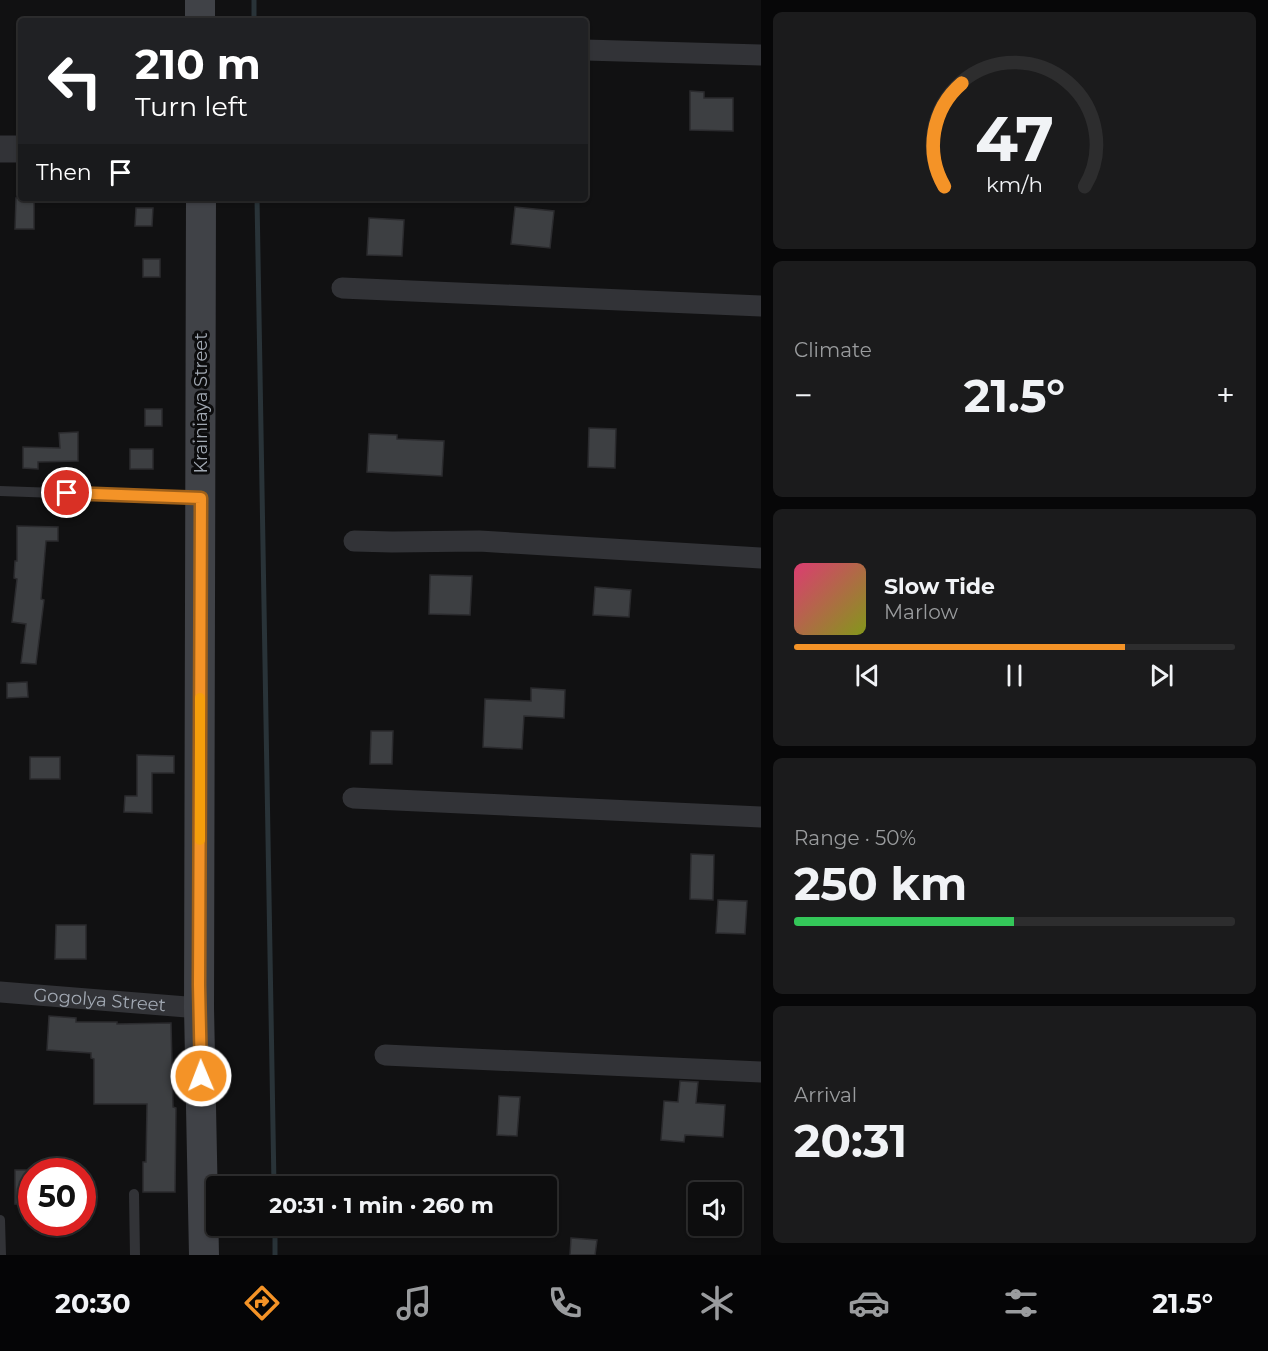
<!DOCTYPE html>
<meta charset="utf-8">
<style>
body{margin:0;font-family:Montserrat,sans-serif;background:#1b1b1c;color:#f1f3f6;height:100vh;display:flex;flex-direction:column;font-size:22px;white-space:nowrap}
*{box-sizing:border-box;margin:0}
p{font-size:20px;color:#9a9c9e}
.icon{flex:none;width:33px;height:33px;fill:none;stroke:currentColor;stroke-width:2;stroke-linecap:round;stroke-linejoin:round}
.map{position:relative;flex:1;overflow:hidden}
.sheet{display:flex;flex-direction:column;gap:12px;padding:12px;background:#070708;width:507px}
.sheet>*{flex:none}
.top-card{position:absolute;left:18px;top:18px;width:570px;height:183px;border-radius:6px;box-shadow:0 2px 4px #0004,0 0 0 2px #2d2d2e;background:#202124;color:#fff;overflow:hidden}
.buttons{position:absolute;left:688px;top:1182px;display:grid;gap:12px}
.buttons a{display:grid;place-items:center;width:54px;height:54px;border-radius:6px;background:#0d0d0e;box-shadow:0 2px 4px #0004,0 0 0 2px #2d2d2e;font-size:30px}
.speed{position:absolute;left:18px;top:1158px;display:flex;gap:12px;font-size:30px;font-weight:700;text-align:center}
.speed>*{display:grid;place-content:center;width:78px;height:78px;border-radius:50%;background:#0d0d0e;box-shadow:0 2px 4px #0004,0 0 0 2px #2d2d2e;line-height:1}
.speed .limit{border:9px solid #d22;background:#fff;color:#111}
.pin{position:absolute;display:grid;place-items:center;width:51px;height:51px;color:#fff;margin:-26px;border:3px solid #fff;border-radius:50%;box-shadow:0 2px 6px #0007}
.me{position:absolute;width:66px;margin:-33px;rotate:359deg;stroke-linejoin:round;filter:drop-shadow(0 0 4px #0008)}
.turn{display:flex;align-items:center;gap:21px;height:126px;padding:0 18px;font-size:27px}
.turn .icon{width:78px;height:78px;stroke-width:2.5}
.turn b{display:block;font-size:42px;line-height:51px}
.then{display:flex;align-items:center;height:57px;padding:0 18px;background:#0003;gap:12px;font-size:22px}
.big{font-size:45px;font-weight:700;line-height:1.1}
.sheet .widget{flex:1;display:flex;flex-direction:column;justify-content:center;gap:9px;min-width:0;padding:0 21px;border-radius:9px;background:#1b1b1c}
.sheet .dial{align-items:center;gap:0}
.dial svg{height:156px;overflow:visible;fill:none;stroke:#2d2d2e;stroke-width:7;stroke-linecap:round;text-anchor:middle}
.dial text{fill:#f1f3f6;stroke:none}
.song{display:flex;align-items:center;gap:18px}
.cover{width:72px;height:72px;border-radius:9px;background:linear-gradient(135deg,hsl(340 70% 55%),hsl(70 70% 35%))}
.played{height:6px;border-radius:3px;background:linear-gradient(90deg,#f49327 75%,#2d2d2e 75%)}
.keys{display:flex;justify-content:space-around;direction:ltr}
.heat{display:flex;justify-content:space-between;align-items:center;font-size:33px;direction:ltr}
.charge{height:9px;border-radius:4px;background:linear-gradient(90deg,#34c759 50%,#2d2d2e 0)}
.trip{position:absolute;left:206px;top:1176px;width:351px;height:60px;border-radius:6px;background:#0d0d0e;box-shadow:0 2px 4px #0004,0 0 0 2px #2d2d2e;font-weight:700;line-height:60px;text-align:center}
.dock{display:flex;height:96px;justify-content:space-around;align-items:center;background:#050506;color:#9a9c9e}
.dock .icon{width:42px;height:42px}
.dock .active{color:#f49327}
.dock b{font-size:27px;color:#f1f3f6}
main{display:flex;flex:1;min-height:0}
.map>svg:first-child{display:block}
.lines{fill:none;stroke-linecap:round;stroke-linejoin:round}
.stream{stroke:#293338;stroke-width:5}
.building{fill:#3d3f42;stroke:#2b2b2e;stroke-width:1.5}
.service{stroke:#323337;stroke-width:10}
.minor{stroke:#323337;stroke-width:21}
.tertiary{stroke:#323337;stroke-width:27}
.secondary{stroke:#404247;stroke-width:30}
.route-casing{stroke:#9f6019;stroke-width:15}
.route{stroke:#f49327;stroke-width:10}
.slow{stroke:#f59e0b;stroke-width:10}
.labels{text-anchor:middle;stroke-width:6;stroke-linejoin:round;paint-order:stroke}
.street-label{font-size:18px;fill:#a2a9b3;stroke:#0c0c0d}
</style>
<main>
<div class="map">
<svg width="761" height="1255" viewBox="0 0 761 1255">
<rect width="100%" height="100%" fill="#111112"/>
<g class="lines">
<path class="stream" d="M 254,0 L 254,21
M 257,198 L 274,1186
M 275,1226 L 275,1255"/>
</g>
<path class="building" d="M 690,91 L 704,92 L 704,98 L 733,98 L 733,131 L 690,130 Z
M 16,198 L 34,198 L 34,229 L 15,229 Z
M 515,207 L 554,211 L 550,248 L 511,244 Z
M 136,208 L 153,208 L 152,226 L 135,226 Z
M 369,218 L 404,220 L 402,256 L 367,255 Z
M 143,259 L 160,259 L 160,277 L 143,277 Z
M 145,409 L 162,409 L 162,426 L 145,426 Z
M 589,428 L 616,429 L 615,468 L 588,467 Z
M 78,432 L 78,461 L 38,462 L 38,469 L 23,468 L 23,447 L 60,448 L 59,433 Z
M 369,434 L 397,435 L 397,439 L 444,441 L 442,476 L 367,472 Z
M 130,449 L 153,449 L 153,469 L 130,469 Z
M 17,526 L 58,527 L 58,541 L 46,541 L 41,599 L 44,600 L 36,664 L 21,663 L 26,624 L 12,622 L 17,579 L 14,578 L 15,561 L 17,561 Z
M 430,575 L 472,576 L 470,615 L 429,614 Z
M 595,587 L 631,590 L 629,617 L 593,615 Z
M 27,682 L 28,697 L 7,698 L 7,683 Z
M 531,688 L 565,690 L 564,718 L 524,716 L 522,749 L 483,747 L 485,699 L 531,701 Z
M 371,731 L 393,731 L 392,764 L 370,764 Z
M 137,755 L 174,756 L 174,773 L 152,773 L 152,813 L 124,812 L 125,796 L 137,796 Z
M 30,757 L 60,757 L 60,779 L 30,779 Z
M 691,854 L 714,855 L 713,900 L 690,899 Z
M 718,900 L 747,901 L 745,934 L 716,933 Z
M 56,925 L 86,925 L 86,959 L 55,959 Z
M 49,1016 L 76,1018 L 76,1022 L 117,1022 L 117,1024 L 171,1023 L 173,1107 L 176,1108 L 175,1192 L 143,1192 L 143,1162 L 146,1162 L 147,1104 L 94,1104 L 94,1059 L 91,1058 L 91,1053 L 47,1050 Z
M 680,1081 L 698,1082 L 696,1103 L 725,1105 L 723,1137 L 685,1135 L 684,1142 L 661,1140 L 664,1101 L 678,1102 Z
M 499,1096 L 520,1097 L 517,1136 L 497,1135 Z
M 15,1170 L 32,1170 L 32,1204 L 15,1204 Z
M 571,1238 L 597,1240 L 595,1255 L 570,1255 Z"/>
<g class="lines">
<path class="service" d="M 0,491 L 198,498
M 134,1194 L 135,1255
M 0,1220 L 1,1255"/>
<g class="minor">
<path d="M 585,50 L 761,55"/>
<path d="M 342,288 L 761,306"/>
<path d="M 354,541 L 392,542 L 479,541 L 761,558"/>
<path d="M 353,798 L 761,817"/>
<path id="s1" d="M 0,992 L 199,1008"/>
<path d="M 385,1055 L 761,1072"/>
</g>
<path class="tertiary" d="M 0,149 L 21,149"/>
<path class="secondary" d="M 200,0 L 200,21
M 201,198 L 199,1008 L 204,1255"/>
</g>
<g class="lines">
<defs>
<path id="route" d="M 67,493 L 201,498 L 199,985 L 201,1076"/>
</defs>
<use href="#route" class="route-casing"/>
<use href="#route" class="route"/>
<path class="slow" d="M 200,840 L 200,698"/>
</g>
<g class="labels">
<g class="street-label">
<text transform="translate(201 403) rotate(-90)" y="6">Krainiaya Street</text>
<text dy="6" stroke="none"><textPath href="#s1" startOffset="100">Gogolya Street</textPath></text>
</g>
</g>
</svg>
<div class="buttons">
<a><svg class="icon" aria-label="sound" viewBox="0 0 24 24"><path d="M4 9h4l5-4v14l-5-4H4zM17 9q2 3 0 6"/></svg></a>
</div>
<div class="speed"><div class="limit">50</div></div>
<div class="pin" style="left:67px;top:493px;background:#d93025"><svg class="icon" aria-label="arrive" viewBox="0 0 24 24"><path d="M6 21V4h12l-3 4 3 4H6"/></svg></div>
<svg class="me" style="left:201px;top:1076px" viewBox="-20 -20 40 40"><circle r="17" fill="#f49327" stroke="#fff" stroke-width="3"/><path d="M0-11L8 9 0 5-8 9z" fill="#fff"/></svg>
<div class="trip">20:31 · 1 min · 260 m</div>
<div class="top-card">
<div class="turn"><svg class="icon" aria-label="left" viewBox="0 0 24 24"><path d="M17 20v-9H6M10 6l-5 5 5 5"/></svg><div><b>210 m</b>Turn left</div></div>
<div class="then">Then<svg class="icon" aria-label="arrive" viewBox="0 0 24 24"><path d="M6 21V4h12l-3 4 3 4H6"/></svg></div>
</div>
</div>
<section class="sheet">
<div class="widget dial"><svg viewBox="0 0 100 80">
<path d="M14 69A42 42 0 1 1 86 69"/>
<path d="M14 69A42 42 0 0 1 23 16" stroke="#f49327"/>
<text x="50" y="56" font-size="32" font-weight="700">47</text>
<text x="50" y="72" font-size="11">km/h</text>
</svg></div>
<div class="widget"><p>Climate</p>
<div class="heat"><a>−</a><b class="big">21.5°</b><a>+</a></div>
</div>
<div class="widget">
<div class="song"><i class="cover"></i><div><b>Slow Tide</b><p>Marlow</p></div></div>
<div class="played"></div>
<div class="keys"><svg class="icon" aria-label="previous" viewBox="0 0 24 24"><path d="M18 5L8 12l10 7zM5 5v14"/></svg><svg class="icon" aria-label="pause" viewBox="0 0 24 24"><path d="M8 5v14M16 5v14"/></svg><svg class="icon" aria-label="next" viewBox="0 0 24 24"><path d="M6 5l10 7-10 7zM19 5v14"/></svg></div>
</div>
<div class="widget"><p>Range · 50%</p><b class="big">250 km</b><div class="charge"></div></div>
<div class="widget"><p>Arrival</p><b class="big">20:31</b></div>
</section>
</main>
<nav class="dock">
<b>20:30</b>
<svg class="icon active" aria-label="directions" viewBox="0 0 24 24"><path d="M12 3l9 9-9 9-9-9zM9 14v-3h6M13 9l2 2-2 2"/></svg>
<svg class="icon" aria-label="music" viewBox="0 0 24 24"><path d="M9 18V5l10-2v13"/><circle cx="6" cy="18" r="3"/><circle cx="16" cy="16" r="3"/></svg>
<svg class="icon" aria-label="phone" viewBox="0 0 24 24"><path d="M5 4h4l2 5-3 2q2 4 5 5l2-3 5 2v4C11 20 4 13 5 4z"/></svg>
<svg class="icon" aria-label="climate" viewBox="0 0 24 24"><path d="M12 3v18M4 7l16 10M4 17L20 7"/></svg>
<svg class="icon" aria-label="car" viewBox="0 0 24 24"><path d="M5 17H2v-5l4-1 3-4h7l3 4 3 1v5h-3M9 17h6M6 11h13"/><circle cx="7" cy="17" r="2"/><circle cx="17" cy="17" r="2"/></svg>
<svg class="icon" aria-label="filters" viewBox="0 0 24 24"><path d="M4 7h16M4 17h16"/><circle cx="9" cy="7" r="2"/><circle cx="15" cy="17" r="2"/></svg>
<b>21.5°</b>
</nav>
